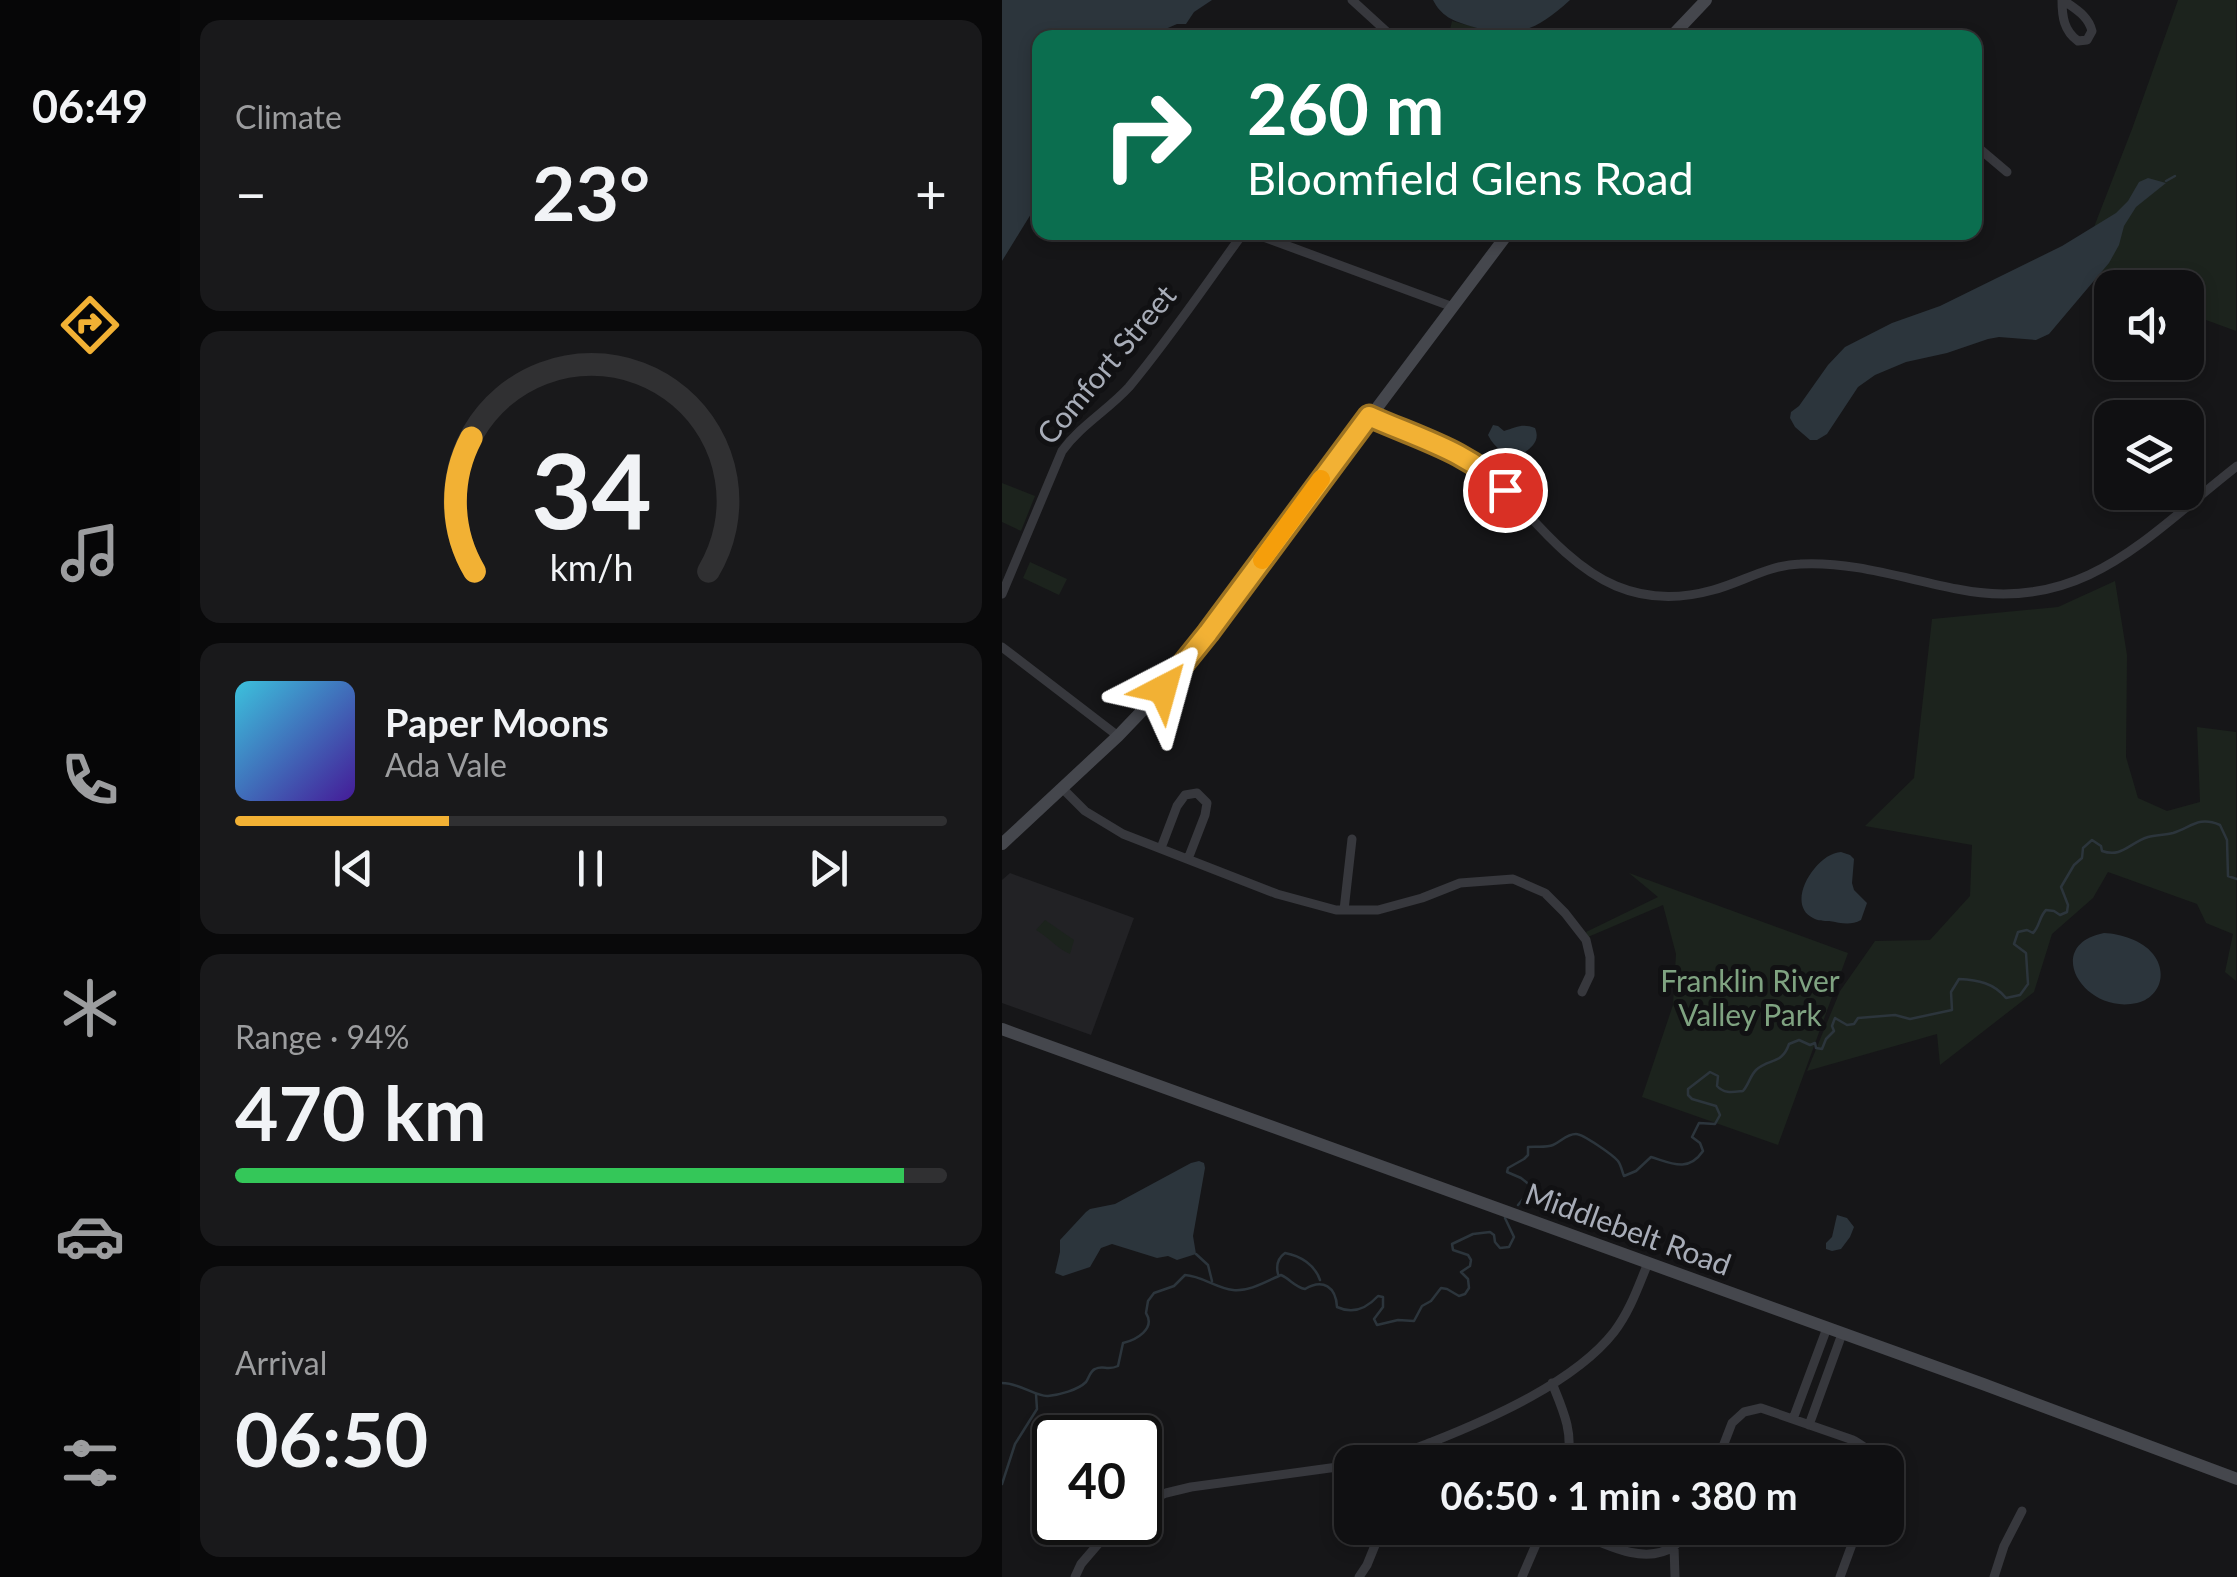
<!DOCTYPE html>
<meta charset="utf-8">
<style>
body{margin:0;font-family:Lato,sans-serif;background:#19191b;color:#f1f3f6;height:100vh;display:flex;flex-direction:column;font-size:38px;white-space:nowrap}
*{box-sizing:border-box;margin:0}
p{font-size:32px;color:#9c9d9f}
.icon{flex:none;width:55px;height:55px;fill:none;stroke:currentColor;stroke-width:2;stroke-linecap:round;stroke-linejoin:round}
.map{position:relative;flex:1;overflow:hidden}
.drawer{display:flex;flex-direction:column;gap:20px;padding:20px;background:#09090a;width:822px}
.drawer>*{flex:none}
.hud{position:absolute;left:30px;top:30px;width:950px;height:210px;border-radius:20px;box-shadow:0 5px 15px #0003,0 0 0 2px #303032;background:#0b6e4f;color:#fff;overflow:hidden}
.fabs{position:absolute;left:1092px;top:270px;display:grid;gap:20px}
.fabs a{display:grid;place-items:center;width:110px;height:110px;border-radius:20px;background:#101012;box-shadow:0 5px 15px #0003,0 0 0 2px #303032;font-size:50px}
.speed{position:absolute;left:30px;top:1415px;display:flex;gap:20px;font-size:50px;font-weight:700;text-align:center}
.speed>*{display:grid;place-content:center;width:130px;height:130px;border-radius:50%;background:#101012;box-shadow:0 5px 15px #0003,0 0 0 2px #303032;line-height:1}
.speed .limit{border:5px solid #111;border-radius:15px;background:#fff;color:#111}
.pin{position:absolute;display:grid;place-items:center;width:85px;height:85px;color:#fff;margin:-42px;border:5px solid #fff;border-radius:50%;box-shadow:0 2px 10px #0007}
.me{position:absolute;width:110px;margin:-55px;rotate:39deg;stroke-linejoin:round;filter:drop-shadow(0 0 8px #0008)}
.turn{display:flex;align-items:center;gap:35px;height:210px;padding:0 50px;font-size:45px}
.turn .icon{width:130px;height:130px;stroke-width:2.5}
.turn b{display:block;font-size:70px;line-height:85px}
.big{font-size:75px;font-weight:700;line-height:1.1}
.drawer .widget{flex:1;display:flex;flex-direction:column;justify-content:center;gap:15px;min-width:0;padding:0 35px;border-radius:20px;background:#19191b}
.drawer .dial{align-items:center;gap:0}
.dial svg{height:260px;overflow:visible;fill:none;stroke:#303032;stroke-width:7;stroke-linecap:round;text-anchor:middle}
.dial text{fill:#f1f3f6;stroke:none}
.song{display:flex;align-items:center;gap:30px}
.cover{width:120px;height:120px;border-radius:15px;background:linear-gradient(135deg,hsl(190 70% 55%),hsl(260 70% 35%))}
.played{height:10px;border-radius:5px;background:linear-gradient(90deg,#f2b134 30%,#303032 30%)}
.keys{display:flex;justify-content:space-around;direction:ltr}
.heat{display:flex;justify-content:space-between;align-items:center;font-size:55px;direction:ltr}
.charge{height:15px;border-radius:8px;background:linear-gradient(90deg,#34c759 94%,#303032 0)}
.trip{position:absolute;left:332px;top:1445px;width:570px;height:100px;border-radius:20px;background:#101012;box-shadow:0 5px 15px #0003,0 0 0 2px #303032;font-weight:700;line-height:100px;text-align:center}
main{display:flex;flex:1;min-height:0}
.tabs{display:flex;flex-direction:column;width:180px;justify-content:space-around;align-items:center;background:#060607;color:#9c9d9f}
.tabs .icon{width:70px;height:70px}
.tabs .selected{color:#f2b134}
.tabs b{font-size:45px;color:#f1f3f6}
.map>svg:first-child{display:block}
.built{fill:#222225}
.green{fill:#1c231d}
.water{fill:#2c353c}
.lines{fill:none;stroke-linecap:round;stroke-linejoin:round}
.stream{stroke:#2c353c;stroke-width:2.5}
.street{stroke:#37383d;stroke-width:9}
.secondary{stroke:#45474d;stroke-width:12}
.route-casing{stroke:#9d7322;stroke-width:25}
.route{stroke:#f2b134;stroke-width:18}
.slow{stroke:#f59e0b;stroke-width:18}
.labels{text-anchor:middle;stroke-width:10;stroke-linejoin:round;paint-order:stroke}
.street-label{font-size:30px;fill:#a8adb8;stroke:#111113}
.park-label{font-size:30px;fill:#7fa381;stroke:#111113}
</style>
<main>
<nav class="tabs">
<b>06:49</b>
<svg class="icon selected" aria-label="directions" viewBox="0 0 24 24"><path d="M12 3l9 9-9 9-9-9zM9 14v-3h6M13 9l2 2-2 2"/></svg>
<svg class="icon" aria-label="music" viewBox="0 0 24 24"><path d="M9 18V5l10-2v13"/><circle cx="6" cy="18" r="3"/><circle cx="16" cy="16" r="3"/></svg>
<svg class="icon" aria-label="phone" viewBox="0 0 24 24"><path d="M5 4h4l2 5-3 2q2 4 5 5l2-3 5 2v4C11 20 4 13 5 4z"/></svg>
<svg class="icon" aria-label="climate" viewBox="0 0 24 24"><path d="M12 3v18M4 7l16 10M4 17L20 7"/></svg>
<svg class="icon" aria-label="car" viewBox="0 0 24 24"><path d="M5 17H2v-5l4-1 3-4h7l3 4 3 1v5h-3M9 17h6M6 11h13"/><circle cx="7" cy="17" r="2"/><circle cx="17" cy="17" r="2"/></svg>
<svg class="icon" aria-label="filters" viewBox="0 0 24 24"><path d="M4 7h16M4 17h16"/><circle cx="9" cy="7" r="2"/><circle cx="15" cy="17" r="2"/></svg>
</nav>
<section class="drawer">
<div class="widget"><p>Climate</p>
<div class="heat"><a>−</a><b class="big">23°</b><a>+</a></div>
</div>
<div class="widget dial"><svg viewBox="0 0 100 80">
<path d="M14 69A42 42 0 1 1 86 69"/>
<path d="M14 69A42 42 0 0 1 13 28" stroke="#f2b134"/>
<text x="50" y="56" font-size="32" font-weight="700">34</text>
<text x="50" y="72" font-size="11">km/h</text>
</svg></div>
<div class="widget">
<div class="song"><i class="cover"></i><div><b>Paper Moons</b><p>Ada Vale</p></div></div>
<div class="played"></div>
<div class="keys"><svg class="icon" aria-label="previous" viewBox="0 0 24 24"><path d="M18 5L8 12l10 7zM5 5v14"/></svg><svg class="icon" aria-label="pause" viewBox="0 0 24 24"><path d="M8 5v14M16 5v14"/></svg><svg class="icon" aria-label="next" viewBox="0 0 24 24"><path d="M6 5l10 7-10 7zM19 5v14"/></svg></div>
</div>
<div class="widget"><p>Range · 94%</p><b class="big">470 km</b><div class="charge"></div></div>
<div class="widget"><p>Arrival</p><b class="big">06:50</b></div>
</section>
<div class="map">
<svg width="1235" height="1577" viewBox="0 0 1235 1577">
<rect width="100%" height="100%" fill="#161618"/>
<path class="built" d="M 8,873 L 132,918 L 89,1035 L 0,1003 L 0,880 Z"/>
<path class="green" d="M 1176,0 L 1234,0 L 1234,331 L 1185,313 L 1185,288 L 1116,287 L 1078,273 L 1094,226 L 1092,227 L 1130,129 Z
M 450,21 L 480,29 L 478,37 L 446,38 Z
M 0,483 L 33,496 L 19,531 L 0,522 Z
M 28,562 L 65,579 L 57,595 L 21,578 Z
M 1113,581 L 1125,655 L 1124,757 L 1136,798 L 1165,811 L 1198,802 L 1195,727 L 1234,732 L 1234,981 L 1223,972 L 1231,934 L 1204,923 L 1195,904 L 1106,872 L 1091,898 L 1050,934 L 1032,992 L 938,1065 L 935,1034 L 805,1071 L 838,991 L 873,941 L 928,940 L 968,896 L 970,845 L 863,826 L 912,778 L 930,619 L 1056,607 Z
M 627,873 L 846,953 L 776,1145 L 640,1097 L 671,1005 L 674,954 L 661,905 L 586,937 L 584,932 L 656,897 Z
M 43,920 L 72,940 L 68,954 C 56,949 46,937 34,930 Z"/>
<path class="water" d="M 0,0 L 210,0 L 192,12 L 184,24 L 175,24 L 145,37 L 38,38 L 37,201 L 0,261 Z
M 431,0 L 568,0 C 533,32 513,39 468,26 C 451,21 439,16 431,0 Z
M 1146,178 L 1164,183 L 1134,207 L 1122,226 L 1117,245 L 1107,263 L 1047,334 L 1034,340 L 997,337 L 986,339 L 945,353 L 904,362 L 873,375 L 856,387 L 825,434 L 815,440 L 808,440 L 793,427 L 788,418 L 789,412 L 797,406 L 826,365 L 843,347 L 890,323 L 938,306 L 1060,246 L 1114,213 L 1126,201 L 1137,182 Z
M 491,425 L 496,426 L 502,431 C 514,427 521,423 533,428 C 539,442 528,448 518,456 C 503,455 493,449 486,435 Z
M 839,852 L 848,855 L 852,859 L 850,883 L 852,890 L 865,903 L 859,920 C 848,926 839,923 827,921 C 822,921 816,921 811,918 C 782,904 814,853 839,852 Z
M 1102,933 C 1119,934 1140,940 1151,954 C 1166,973 1158,997 1135,1003 C 1081,1015 1040,945 1102,933 Z
M 197,1161 L 202,1163 L 203,1168 L 191,1236 L 194,1254 L 175,1260 L 166,1256 L 155,1258 L 110,1244 L 99,1248 L 88,1267 L 61,1276 L 53,1273 L 58,1252 L 58,1240 L 84,1212 L 88,1209 L 113,1204 L 189,1163 Z
M 835,1215 L 845,1218 L 852,1227 L 848,1237 L 839,1249 L 830,1251 L 824,1249 L 824,1243 L 830,1237 Z"/>
<g class="lines">
<path class="stream" d="M 1164,181 L 1173,176
M 516,1205 L 528,1191 L 529,1186 L 519,1178 L 505,1172 L 506,1168 L 522,1159 L 526,1155 L 526,1147 C 534,1146 544,1148 551,1145 C 559,1142 564,1134 574,1134 C 581,1134 611,1155 616,1161 C 619,1165 620,1171 622,1176 L 634,1171 L 649,1157 C 669,1163 686,1173 701,1151 L 698,1143 L 690,1137 L 697,1123 L 713,1124 L 718,1115 L 714,1106 L 690,1099 L 686,1095 L 686,1089 L 708,1072 L 716,1076 L 715,1086 C 722,1094 731,1092 741,1091 C 747,1084 748,1076 754,1070 C 767,1058 780,1065 787,1044 L 797,1040 L 808,1045 L 813,1043 L 814,1048 L 820,1049 L 824,1039 L 832,1031 L 830,1026 L 833,1018 L 845,1025 L 852,1024 L 856,1018 L 893,1015 L 908,1019 L 950,1010 L 949,992 L 957,979 C 976,980 992,983 1004,998 L 1018,995 L 1026,984 L 1024,953 L 1012,944 L 1016,932 L 1025,930 L 1031,933 C 1038,926 1037,917 1044,910 L 1052,911 L 1058,915 L 1065,912 L 1066,905 L 1059,887 L 1072,865 L 1080,858 L 1081,848 L 1090,840 L 1099,846 L 1100,851 C 1120,858 1127,843 1146,837 C 1154,835 1163,835 1171,833 C 1190,827 1196,816 1218,825 L 1225,840 L 1226,876 L 1235,879
M 194,1254 L 206,1265 L 210,1281
M 276,1274 C 274,1266 276,1258 283,1253 C 299,1256 313,1265 318,1280
M 0,1383 C 18,1383 34,1397 46,1396 C 57,1395 76,1390 84,1382 C 87,1378 88,1371 93,1369 C 101,1365 106,1371 116,1366 L 121,1343 C 134,1340 154,1329 144,1313 L 146,1301 L 152,1293 L 172,1286 L 183,1275 C 200,1276 214,1288 231,1290 C 247,1292 265,1281 279,1275 C 288,1279 293,1287 303,1289 C 321,1278 334,1287 335,1307 C 352,1315 365,1308 376,1296 L 381,1297 L 381,1307 L 372,1319 L 375,1325 L 396,1320 L 412,1321 L 420,1306 L 429,1301 L 439,1288 L 445,1289 L 457,1296 L 463,1294 L 467,1288 L 466,1279 L 459,1272 L 468,1266 L 469,1260 L 466,1255 L 451,1250 L 450,1244 L 471,1234 L 488,1232 L 492,1235 L 493,1242 L 498,1248 L 507,1247 L 512,1237 L 503,1218
M 0,1484 L 13,1444 L 35,1409 L 34,1394"/>
<path class="street" d="M 350,0 L 384,31 L 385,38
M 1060,0 C 1060,17 1062,31 1076,41 L 1085,40 L 1090,31 C 1086,15 1073,9 1061,0
M 972,148 L 979,150 L 1005,172
M 248,232 L 451,307
M 367,416 C 390,426 413,437 436,447 C 454,455 474,462 490,475 C 501,485 511,498 521,509 C 546,537 578,571 614,586 C 645,599 679,599 711,590 C 741,582 766,565 798,564 C 851,561 903,579 955,589 C 1081,615 1145,536 1235,466
M 0,594 L 60,451 C 79,425 106,410 127,387 C 168,338 204,284 242,232
M 0,647 L 116,736
M 60,788 L 83,811 L 121,834 L 275,894 L 334,910 L 376,910 L 420,898 L 458,883 L 511,879 L 543,893 L 563,913 L 584,940 L 588,957 L 588,975 L 580,992
M 159,848 L 175,806 L 183,795 L 195,793 L 205,803 L 203,815 L 186,859
M 342,910 L 350,839
M 550,1383 C 561,1410 572,1433 565,1462
M 791,1419 L 825,1328
M 807,1425 L 840,1334
M 364,1462 C 388,1459 408,1450 430,1442 C 488,1419 573,1382 612,1332 C 628,1311 636,1287 646,1263
M 715,1462 L 730,1423 L 742,1412 L 759,1408 L 851,1440 C 861,1446 870,1451 873,1462
M 138,1505 L 164,1493 L 189,1487 L 350,1465
M 565,1528 C 595,1540 641,1568 672,1546 C 678,1541 683,1533 688,1528
M 672,1546 L 673,1577
M 73,1577 L 79,1564 L 115,1522
M 357,1577 L 365,1565 L 380,1528
M 520,1577 L 541,1528
M 838,1577 L 856,1528
M 992,1577 L 1002,1546 L 1020,1511"/>
<path class="secondary" d="M 668,38 L 704,0
M 0,844 L 116,736 L 161,689 L 206,633 L 507,232
M 0,1029 L 981,1384 L 1235,1479"/>
</g>
<g class="lines">
<defs>
<path id="route" d="M 161,689 L 206,633 L 367,416 C 413,437 469,452 503,490"/>
</defs>
<use href="#route" class="route-casing"/>
<use href="#route" class="route"/>
<path class="slow" d="M 260,560 L 319,479"/>
</g>
<g class="labels">
<g class="street-label">
<text transform="translate(105 365) rotate(-50)" y="10">Comfort Street</text>
<text transform="translate(626 1230) rotate(20)" y="10">Middlebelt Road</text>
</g>
<g class="park-label">
<text x="748" y="992">Franklin River<tspan x="748" dy="34">Valley Park</tspan></text>
</g>
</g>
</svg>
<div class="fabs">
<a><svg class="icon" aria-label="sound" viewBox="0 0 24 24"><path d="M4 9h4l5-4v14l-5-4H4zM17 9q2 3 0 6"/></svg></a>
<a><svg class="icon" aria-label="layers" viewBox="0 0 24 24"><path d="M12 4l9 5-9 5-9-5zM3 14l9 5 9-5"/></svg></a>
</div>
<div class="speed"><div class="limit">40</div></div>
<div class="pin" style="left:503px;top:490px;background:#d93025"><svg class="icon" aria-label="arrive" viewBox="0 0 24 24"><path d="M6 21V4h12l-3 4 3 4H6"/></svg></div>
<svg class="me" style="left:161px;top:689px" viewBox="-20 -20 40 40"><path d="M0-17L14 15 0 8-14 15z" fill="#f2b134" stroke="#fff" stroke-width="4"/></svg>
<div class="trip">06:50 · 1 min · 380 m</div>
<div class="hud">
<div class="turn"><svg class="icon" aria-label="right" viewBox="0 0 24 24"><path d="M7 20v-9h11M14 6l5 5-5 5"/></svg><div><b>260 m</b>Bloomfield Glens Road</div></div>
</div>
</div>
</main>
